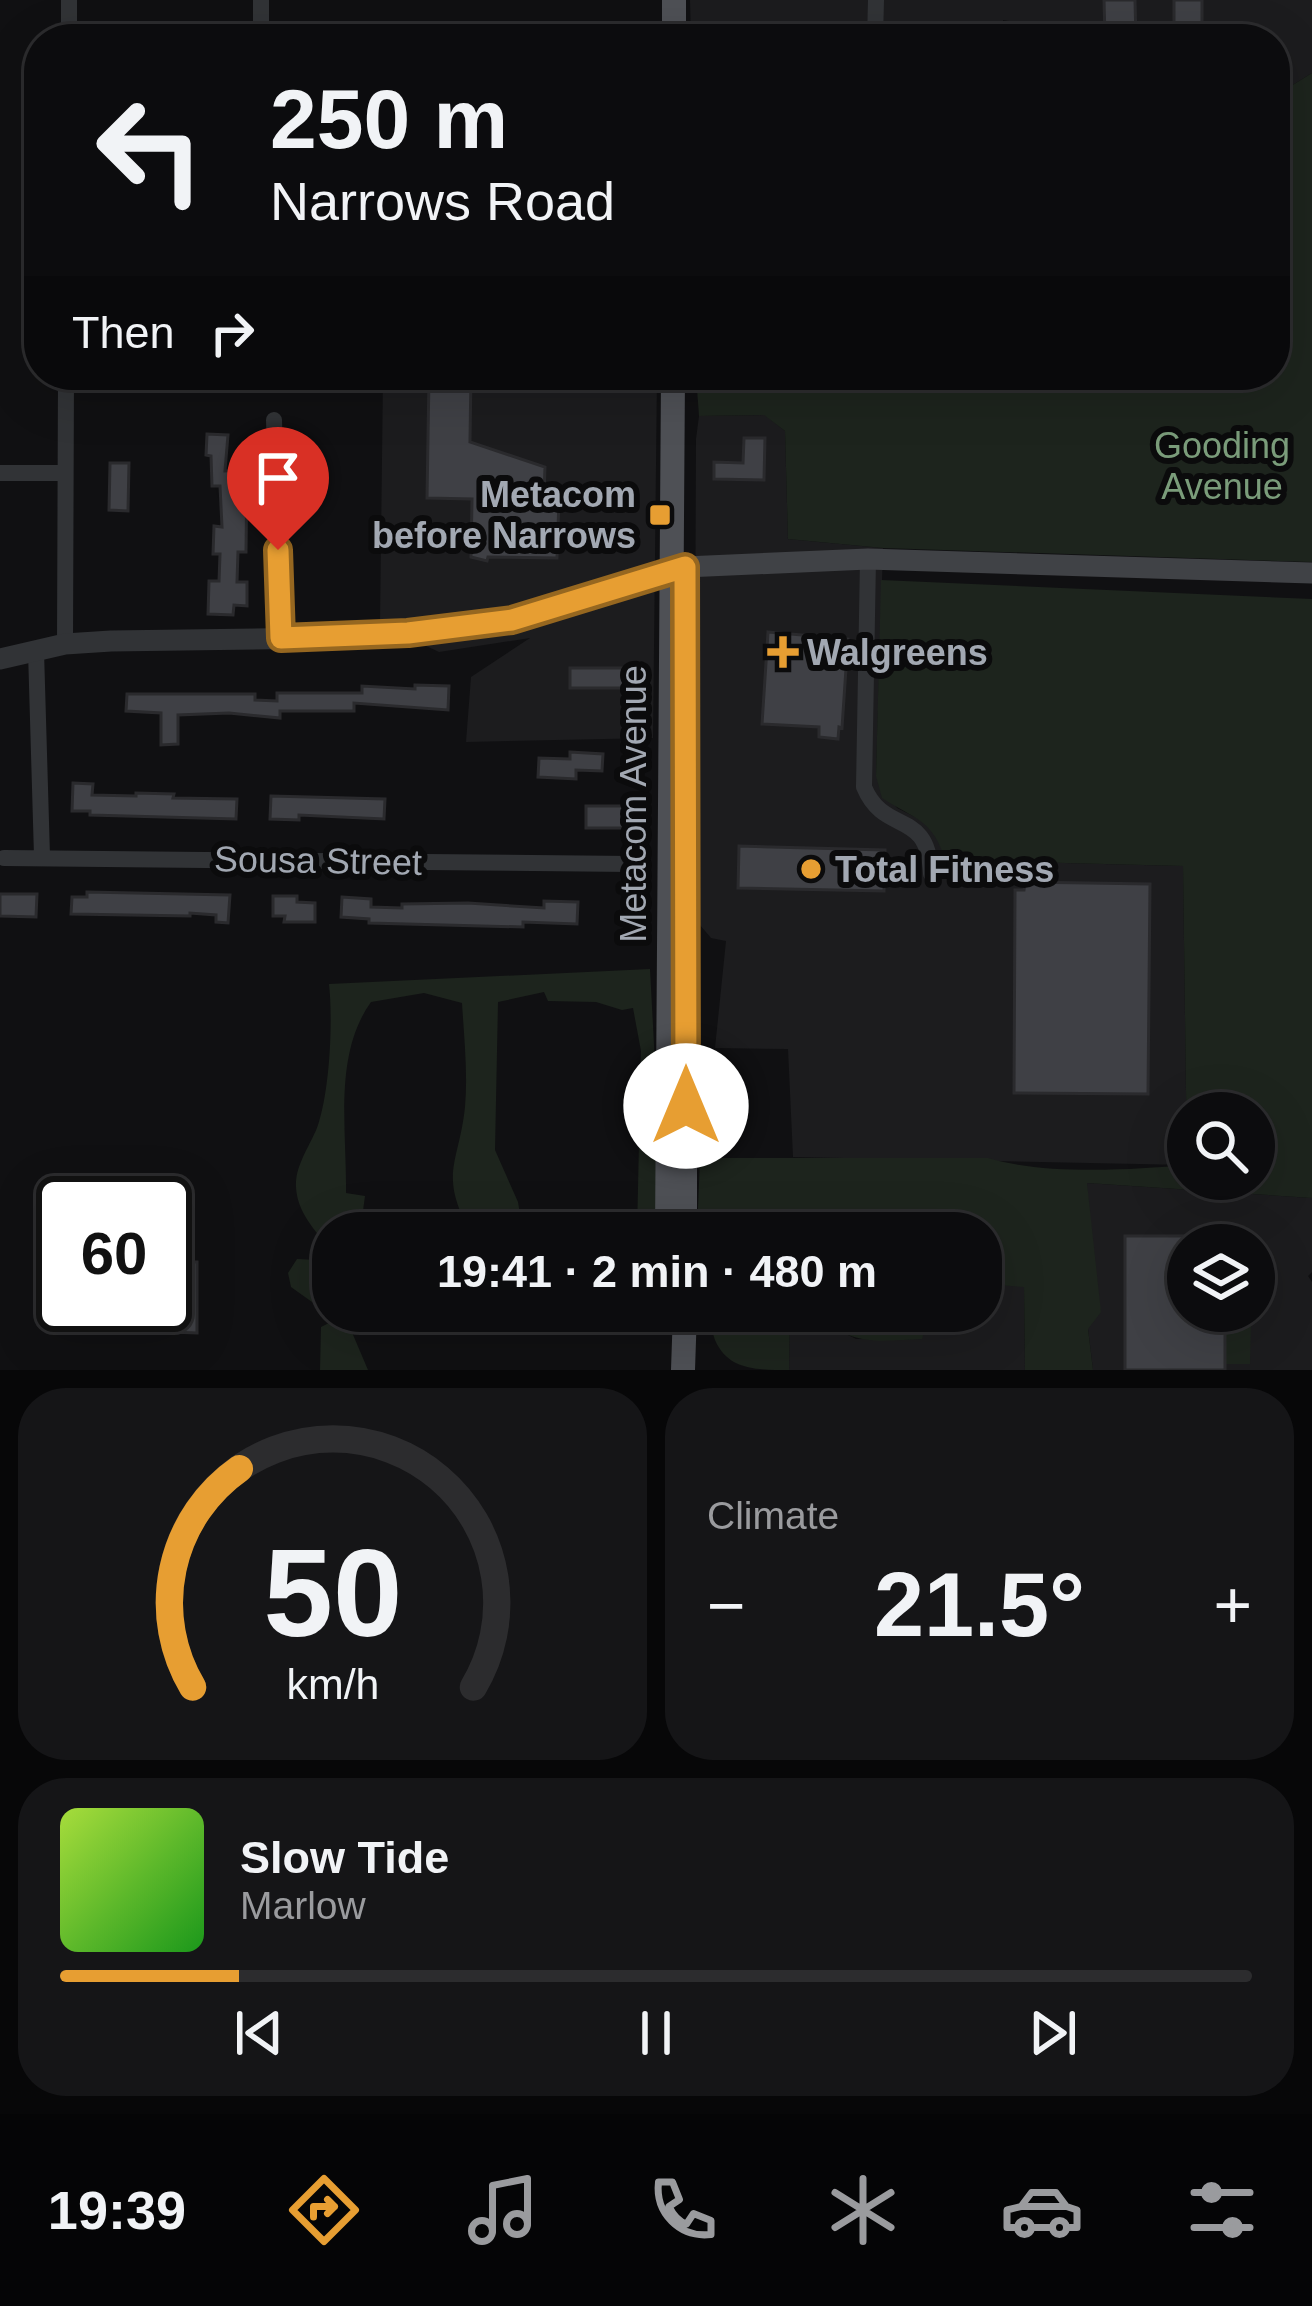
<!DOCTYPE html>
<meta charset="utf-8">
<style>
body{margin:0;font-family:Helvetica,sans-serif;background:#151517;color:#f1f3f6;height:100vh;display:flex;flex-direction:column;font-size:45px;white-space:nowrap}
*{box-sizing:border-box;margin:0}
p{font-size:39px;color:#9a9b9e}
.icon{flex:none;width:66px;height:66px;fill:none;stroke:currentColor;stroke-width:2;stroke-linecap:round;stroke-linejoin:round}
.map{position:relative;height:1370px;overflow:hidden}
.sheet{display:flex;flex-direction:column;gap:18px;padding:18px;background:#070708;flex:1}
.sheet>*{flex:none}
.hud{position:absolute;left:24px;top:24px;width:1266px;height:366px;border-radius:48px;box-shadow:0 12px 48px #0002,0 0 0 3px #2c2c2e;background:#0c0c0e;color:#f1f3f6;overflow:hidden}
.controls{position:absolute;left:1167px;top:1092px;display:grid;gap:24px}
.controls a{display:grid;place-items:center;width:108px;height:108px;border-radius:50%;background:#0c0c0e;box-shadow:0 12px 48px #0002,0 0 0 3px #2c2c2e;font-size:60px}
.speed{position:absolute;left:36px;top:1176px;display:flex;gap:24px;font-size:60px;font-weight:700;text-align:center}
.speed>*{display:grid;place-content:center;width:156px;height:156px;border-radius:50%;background:#0c0c0e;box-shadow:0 12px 48px #0002,0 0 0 3px #2c2c2e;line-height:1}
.speed .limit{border:6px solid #111;border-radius:18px;background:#fff;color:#111}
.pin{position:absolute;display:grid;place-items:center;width:102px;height:102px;color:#fff;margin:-123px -51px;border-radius:50% 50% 50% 0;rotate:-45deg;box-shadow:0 0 12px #0007}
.pin .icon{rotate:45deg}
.me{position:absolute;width:132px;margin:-66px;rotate:0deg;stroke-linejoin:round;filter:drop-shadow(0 0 9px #0008)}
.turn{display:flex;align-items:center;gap:42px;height:252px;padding:0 48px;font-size:54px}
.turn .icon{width:156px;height:156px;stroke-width:2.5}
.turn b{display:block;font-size:84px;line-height:102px}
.then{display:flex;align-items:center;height:114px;padding:0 48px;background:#0003;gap:24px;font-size:45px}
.big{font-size:90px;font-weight:800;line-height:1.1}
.sheet .card{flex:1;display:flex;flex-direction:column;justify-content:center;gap:18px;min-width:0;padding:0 42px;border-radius:48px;background:#151517}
.sheet .dial{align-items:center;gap:0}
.dial svg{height:312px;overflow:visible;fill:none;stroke:#2c2c2e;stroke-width:7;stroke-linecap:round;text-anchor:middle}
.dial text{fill:#f1f3f6;stroke:none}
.song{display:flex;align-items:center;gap:36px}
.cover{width:144px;height:144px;border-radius:18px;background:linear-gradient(135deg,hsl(80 70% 55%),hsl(120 70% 35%))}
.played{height:12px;border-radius:6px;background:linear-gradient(90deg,#e79e32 15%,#2c2c2e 15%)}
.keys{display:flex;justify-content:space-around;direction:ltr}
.heat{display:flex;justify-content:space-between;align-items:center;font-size:66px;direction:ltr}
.sheet .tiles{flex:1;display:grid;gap:18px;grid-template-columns:1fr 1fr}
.card:last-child{grid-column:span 2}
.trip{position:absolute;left:312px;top:1212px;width:690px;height:120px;border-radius:48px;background:#0c0c0e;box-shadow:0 12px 48px #0002,0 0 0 3px #2c2c2e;font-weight:800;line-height:120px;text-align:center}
.dock{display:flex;height:192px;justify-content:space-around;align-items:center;background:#050506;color:#9a9b9e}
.dock .icon{width:84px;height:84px}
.dock .active{color:#e79e32}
.dock b{font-size:54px;color:#f1f3f6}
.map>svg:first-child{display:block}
.built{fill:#1c1c1e;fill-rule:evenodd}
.green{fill:#1d241d;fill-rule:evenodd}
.building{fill:#3f4045;stroke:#2a2a2d;stroke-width:3}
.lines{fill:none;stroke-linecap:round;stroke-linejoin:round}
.minor{stroke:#313336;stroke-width:16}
.tertiary{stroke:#313336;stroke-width:21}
.secondary{stroke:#404246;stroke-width:21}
.primary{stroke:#4e5055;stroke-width:24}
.route-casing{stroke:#966720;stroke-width:30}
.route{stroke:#e79e32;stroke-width:21}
.poi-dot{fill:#e79e32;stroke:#0b0b0c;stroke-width:4.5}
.labels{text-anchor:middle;stroke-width:12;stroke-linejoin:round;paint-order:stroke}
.park-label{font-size:36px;fill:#7a9c7a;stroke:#0b0b0c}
.poi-label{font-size:36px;font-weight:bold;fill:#a2a8b2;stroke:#0b0b0c;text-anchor:start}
.street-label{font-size:36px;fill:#a2a8b2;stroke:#0b0b0c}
</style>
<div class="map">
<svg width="1312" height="1370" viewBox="0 0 1312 1370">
<rect width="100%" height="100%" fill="#101012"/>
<path class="built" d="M 690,0 L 1312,0 L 1312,73 L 1275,96 L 1275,39 L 1071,39 L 1071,31 L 1003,20 L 1003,39 L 691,39 Z
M 383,375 L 657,375 L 653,738 L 466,742 L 471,677 L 530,638 L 439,652 L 380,624 Z
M 765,415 L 785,431 L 788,539 L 883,548 L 876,775 L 897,808 L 921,820 L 938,835 L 946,860 L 1183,866 L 1187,1165 L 793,1157 L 788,1049 L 715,1048 L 726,941 L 711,938 L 694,918 L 696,439 L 699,416 Z
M 1087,1183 L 1312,1198 L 1312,1272 L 1308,1276 L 1312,1282 L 1312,1370 L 1093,1370 L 1088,1329 ZM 1188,1245 L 1254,1245 L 1254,1311 L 1188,1311 Z
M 981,1284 L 1024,1286 L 1025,1370 L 789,1370 L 790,1311 L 839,1311 L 842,1332 L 856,1339 L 921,1339 L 930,1311 L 981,1311 Z"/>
<path class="green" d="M 1312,73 L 1312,562 L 883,548 L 788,539 L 785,431 L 764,415 L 699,416 L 696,375 L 1275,375 L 1275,96 Z
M 881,580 L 1312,599 L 1312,1198 L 1087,1183 L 1101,1312 L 1088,1329 L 1093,1370 L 1025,1370 L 1024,1287 L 981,1284 L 981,1233 L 697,1233 L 700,1158 L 988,1158 C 1044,1175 1129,1170 1187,1165 L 1183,866 L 945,860 C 933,819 914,819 882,798 L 876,776 ZM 1188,1113 L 1254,1113 L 1254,1179 L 1188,1179 Z
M 650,969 L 664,1233 L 637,1233 L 641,1051 L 633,1008 L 622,1010 L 596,1002 L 548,1001 L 544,992 L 498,1002 L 495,1150 L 518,1202 L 523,1233 L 471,1233 C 438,1174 459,1164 465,1107 C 468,1073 464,1037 462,1003 L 424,993 L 371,1002 C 333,1055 347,1131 346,1193 L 365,1196 L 360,1233 L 333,1233 L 333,1245 L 326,1244 C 312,1227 297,1210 296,1187 C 295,1164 311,1145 318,1125 C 330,1089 333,1021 329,984 Z
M 297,1259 L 333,1261 L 333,1301 L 312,1302 L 291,1287 L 288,1273 Z
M 1254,1288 L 1265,1292 L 1251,1323 L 1250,1364 L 1225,1364 L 1225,1311 L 1254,1311 Z
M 714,1311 L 790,1311 L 789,1370 C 756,1370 728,1370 715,1340 C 711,1329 711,1322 714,1311 Z
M 839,1311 L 930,1311 L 922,1339 C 895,1340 866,1345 842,1332 Z
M 333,1321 L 351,1330 L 368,1370 L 320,1370 L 321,1327 Z"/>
<path class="building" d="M 1104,0 L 1135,0 L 1136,39 L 1105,39 Z
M 1174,0 L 1202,0 L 1202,39 L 1174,39 Z
M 429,375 L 471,375 L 470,442 L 545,467 L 544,496 L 559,500 L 557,558 L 488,557 L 487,561 L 471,557 L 472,499 L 427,498 Z
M 207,434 L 228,435 L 225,471 L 247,470 L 246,552 L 238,552 L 237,582 L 247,582 L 247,606 L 234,605 L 233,615 L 208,614 L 209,581 L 219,581 L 220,554 L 213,554 L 214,526 L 222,527 L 220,486 L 212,486 L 211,456 L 206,455 Z
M 744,438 L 765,438 L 764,480 L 714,479 L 714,462 L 743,463 Z
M 110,463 L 129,463 L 128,511 L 109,510 Z
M 768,632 L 848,639 L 842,728 L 839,727 L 838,739 L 819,737 L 819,727 L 762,724 Z
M 570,668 L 624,668 L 624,688 L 570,688 Z
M 415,685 L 449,686 L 448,710 L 354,703 L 354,711 L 280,711 L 280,718 L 229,713 L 178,715 L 178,744 L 161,745 L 161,713 L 126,711 L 127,694 L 255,694 L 255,700 L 277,701 L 277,693 L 362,693 L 362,686 L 415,689 Z
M 570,752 L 603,754 L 602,771 L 576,770 L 576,779 L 538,777 L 539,758 L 570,759 Z
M 73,783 L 93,784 L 92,795 L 136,796 L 136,793 L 174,794 L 173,798 L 237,799 L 236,819 L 90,815 L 90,811 L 72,811 Z
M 271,796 L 385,799 L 384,819 L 299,815 L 299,820 L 270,819 Z
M 586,806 L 629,806 L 629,828 L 586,828 Z
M 739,846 L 885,850 L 884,891 L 738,888 Z
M 1025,882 L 1150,884 L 1148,1094 L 1014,1093 L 1015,890 L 1024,890 Z
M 87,892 L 230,895 L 228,923 L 216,922 L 216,915 L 190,913 L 190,916 L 71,914 L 72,897 L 87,897 Z
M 0,894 L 37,894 L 36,917 L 0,916 Z
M 273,896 L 297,896 L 297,902 L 315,903 L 315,922 L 284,922 L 285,916 L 273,916 Z
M 342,897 L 371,899 L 371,907 L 402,908 L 402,904 L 468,903 L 544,908 L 544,901 L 578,902 L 577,924 L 523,922 L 523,927 L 369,923 L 369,919 L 341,917 Z
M 1125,1236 L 1188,1236 L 1188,1311 L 1225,1311 L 1225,1370 L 1125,1370 Z
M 170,1262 L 197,1262 L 197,1333 L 170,1332 Z"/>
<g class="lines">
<path class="minor" d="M 69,39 L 69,0
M 261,39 L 261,0
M 875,39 L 876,0
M 274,420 L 281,638
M 0,473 L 64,473
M 868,559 L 864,787 C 885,837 928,807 931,874
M 65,644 L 66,375
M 36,651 L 42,856
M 4,858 L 632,864"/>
<path class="tertiary" d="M 0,659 L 65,644 L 111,641 L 321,638 L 475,626 L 591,599 L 684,567"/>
<path class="secondary" d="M 685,567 L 868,559 L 1312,573"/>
<path class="primary" d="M 674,0 L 674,39
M 685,713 L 685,1233
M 667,1233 L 673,375
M 683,1370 L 685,1311"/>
</g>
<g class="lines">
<defs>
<path id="route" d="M 278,550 L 281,638 L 408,633 L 512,620 L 685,567 L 686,1106"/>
</defs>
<use href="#route" class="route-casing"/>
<use href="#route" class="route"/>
</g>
<g class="poi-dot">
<rect x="648" y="503" width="24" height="24" rx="6"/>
<path d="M777 634h12v12h12v12h-12v12h-12v-12h-12v-12h12z"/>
<circle cx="811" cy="869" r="12"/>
</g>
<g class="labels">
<g class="park-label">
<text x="1222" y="458">Gooding<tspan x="1222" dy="41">Avenue</tspan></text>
</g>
<g class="poi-label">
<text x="636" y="507" text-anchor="end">Metacom<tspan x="636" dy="41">before Narrows</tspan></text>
<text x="807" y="665">Walgreens</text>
<text x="835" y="882">Total Fitness</text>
</g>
<g class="street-label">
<text transform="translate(633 804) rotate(-90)" y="13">Metacom Avenue</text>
<text transform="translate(318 860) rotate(1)" y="13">Sousa Street</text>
</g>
</g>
</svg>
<div class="controls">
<a><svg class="icon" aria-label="search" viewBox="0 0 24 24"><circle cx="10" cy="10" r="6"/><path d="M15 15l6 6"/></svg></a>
<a><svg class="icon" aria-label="layers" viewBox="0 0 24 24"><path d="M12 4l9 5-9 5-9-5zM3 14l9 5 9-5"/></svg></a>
</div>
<div class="speed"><div class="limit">60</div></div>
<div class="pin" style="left:278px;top:550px;background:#d93025"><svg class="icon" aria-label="arrive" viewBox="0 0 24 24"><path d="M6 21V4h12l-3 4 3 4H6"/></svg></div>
<svg class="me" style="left:686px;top:1106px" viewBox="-20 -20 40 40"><circle r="19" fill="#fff"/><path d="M0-13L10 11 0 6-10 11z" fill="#e79e32"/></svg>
<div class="trip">19:41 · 2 min · 480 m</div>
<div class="hud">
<div class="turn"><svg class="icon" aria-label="left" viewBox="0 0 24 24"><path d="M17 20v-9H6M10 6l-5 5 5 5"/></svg><div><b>250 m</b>Narrows Road</div></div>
<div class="then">Then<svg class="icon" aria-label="right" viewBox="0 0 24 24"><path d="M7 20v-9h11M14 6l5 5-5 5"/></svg></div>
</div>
</div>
<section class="sheet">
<div class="tiles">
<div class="card dial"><svg viewBox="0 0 100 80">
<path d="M14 69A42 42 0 1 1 86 69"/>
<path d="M14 69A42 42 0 0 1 26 13" stroke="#e79e32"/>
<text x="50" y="56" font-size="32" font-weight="700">50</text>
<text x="50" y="72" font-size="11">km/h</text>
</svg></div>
<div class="card"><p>Climate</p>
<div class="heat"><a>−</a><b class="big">21.5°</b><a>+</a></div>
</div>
<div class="card">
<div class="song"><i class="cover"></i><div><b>Slow Tide</b><p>Marlow</p></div></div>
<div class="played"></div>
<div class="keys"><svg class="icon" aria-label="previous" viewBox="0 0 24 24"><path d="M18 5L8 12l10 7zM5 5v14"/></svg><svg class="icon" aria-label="pause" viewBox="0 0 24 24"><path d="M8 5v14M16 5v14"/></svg><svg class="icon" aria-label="next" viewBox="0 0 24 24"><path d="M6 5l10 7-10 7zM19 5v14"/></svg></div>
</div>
</div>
</section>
<nav class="dock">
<b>19:39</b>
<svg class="icon active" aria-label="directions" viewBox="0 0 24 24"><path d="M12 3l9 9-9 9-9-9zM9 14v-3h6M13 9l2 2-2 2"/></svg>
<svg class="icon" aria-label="music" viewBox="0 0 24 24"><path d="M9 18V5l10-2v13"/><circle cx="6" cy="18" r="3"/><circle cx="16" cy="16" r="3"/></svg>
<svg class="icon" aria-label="phone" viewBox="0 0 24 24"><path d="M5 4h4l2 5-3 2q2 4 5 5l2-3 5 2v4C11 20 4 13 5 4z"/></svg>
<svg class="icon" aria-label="climate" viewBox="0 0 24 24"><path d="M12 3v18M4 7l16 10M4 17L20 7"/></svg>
<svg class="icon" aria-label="car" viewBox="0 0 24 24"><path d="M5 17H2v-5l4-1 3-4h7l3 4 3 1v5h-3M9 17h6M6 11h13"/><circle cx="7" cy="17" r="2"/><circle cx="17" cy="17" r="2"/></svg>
<svg class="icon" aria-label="filters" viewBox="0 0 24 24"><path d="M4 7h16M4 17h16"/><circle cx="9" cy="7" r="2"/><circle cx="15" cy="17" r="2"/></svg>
</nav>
